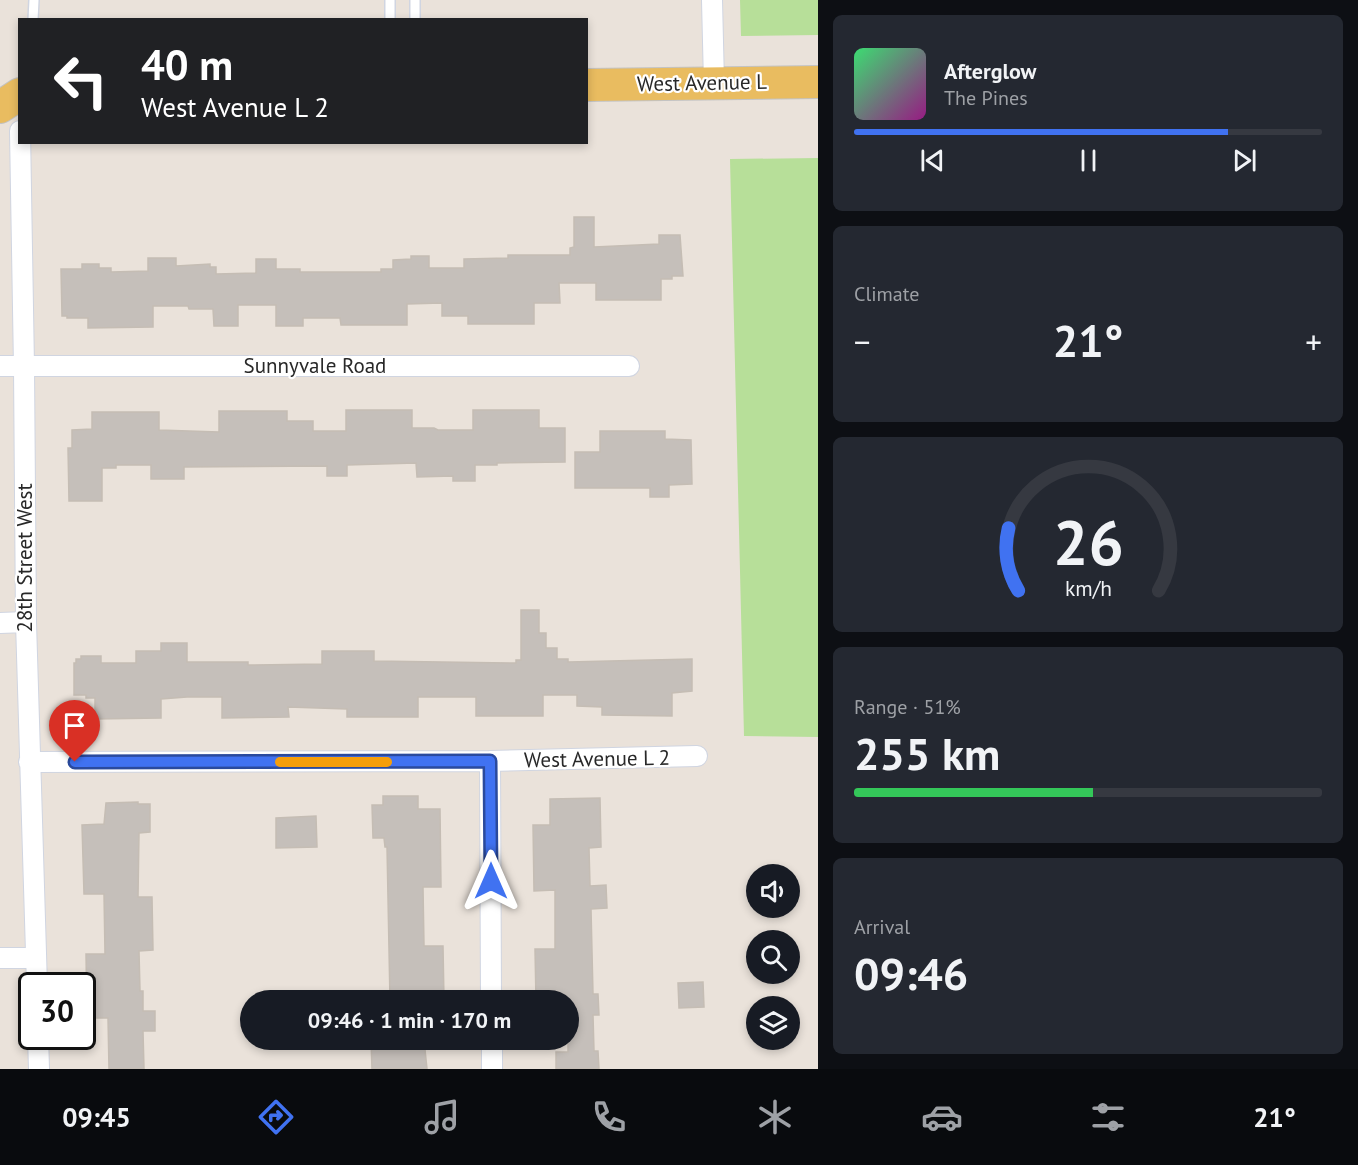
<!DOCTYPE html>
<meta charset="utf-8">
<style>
body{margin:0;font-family:"PT Sans",sans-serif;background:#242831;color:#f1f3f6;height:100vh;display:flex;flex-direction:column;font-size:22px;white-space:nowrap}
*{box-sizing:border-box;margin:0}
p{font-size:20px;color:#9ea1a6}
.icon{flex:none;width:33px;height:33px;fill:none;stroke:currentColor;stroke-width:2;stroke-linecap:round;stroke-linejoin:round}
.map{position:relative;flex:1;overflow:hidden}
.side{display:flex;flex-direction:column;gap:15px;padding:15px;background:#0d0f14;width:540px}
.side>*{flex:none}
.top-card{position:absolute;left:18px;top:18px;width:570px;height:126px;border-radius:0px;box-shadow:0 3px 9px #0003;background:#202124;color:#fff;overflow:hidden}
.controls{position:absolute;left:746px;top:864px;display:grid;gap:12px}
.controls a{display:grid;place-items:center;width:54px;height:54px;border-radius:50%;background:#171b24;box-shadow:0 3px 9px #0003;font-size:30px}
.speed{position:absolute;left:18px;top:972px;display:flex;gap:12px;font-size:30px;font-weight:700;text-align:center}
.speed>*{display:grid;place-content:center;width:78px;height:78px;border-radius:50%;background:#171b24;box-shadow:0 3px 9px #0003;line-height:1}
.speed .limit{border:3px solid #111;border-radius:9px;background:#fff;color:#111}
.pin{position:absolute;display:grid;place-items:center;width:51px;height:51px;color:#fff;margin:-62px -26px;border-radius:50% 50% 50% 0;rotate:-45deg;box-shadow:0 0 6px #0007}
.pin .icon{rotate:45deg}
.me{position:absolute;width:66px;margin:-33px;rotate:0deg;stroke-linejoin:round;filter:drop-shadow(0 0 4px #0008)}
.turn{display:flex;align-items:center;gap:21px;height:126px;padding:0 24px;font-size:27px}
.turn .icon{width:78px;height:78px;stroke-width:2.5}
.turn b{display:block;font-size:42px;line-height:51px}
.big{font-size:45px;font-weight:700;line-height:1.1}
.side .tile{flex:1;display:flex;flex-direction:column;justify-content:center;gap:9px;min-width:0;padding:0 21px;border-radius:9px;background:#242831}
.side .dial{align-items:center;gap:0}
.dial svg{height:156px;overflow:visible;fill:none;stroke:#363941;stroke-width:7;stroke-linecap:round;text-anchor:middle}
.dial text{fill:#f1f3f6;stroke:none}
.song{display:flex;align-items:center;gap:18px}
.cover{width:72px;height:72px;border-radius:9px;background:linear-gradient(135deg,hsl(140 70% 55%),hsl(310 70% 35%))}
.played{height:6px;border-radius:3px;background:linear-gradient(90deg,#4072f1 80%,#363941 80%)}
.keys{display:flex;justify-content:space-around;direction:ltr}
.heat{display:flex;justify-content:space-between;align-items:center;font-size:33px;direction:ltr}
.charge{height:9px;border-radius:4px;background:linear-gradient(90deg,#34c759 51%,#363941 0)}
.trip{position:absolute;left:240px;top:990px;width:339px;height:60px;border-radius:30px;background:#171b24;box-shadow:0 3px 9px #0003;font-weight:700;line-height:60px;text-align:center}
.tabs{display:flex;height:96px;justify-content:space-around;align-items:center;background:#090b0e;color:#9ea1a6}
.tabs .icon{width:42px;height:42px}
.tabs .active{color:#4072f1}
.tabs b{font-size:27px;color:#f1f3f6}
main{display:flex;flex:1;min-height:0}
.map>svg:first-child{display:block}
.green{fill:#b7df99}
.building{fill:#c5bfba;stroke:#c5bdb4;stroke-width:1.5}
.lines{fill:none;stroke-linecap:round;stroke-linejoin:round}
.service-casing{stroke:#d0d5e1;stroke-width:12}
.minor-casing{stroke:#d0d5e1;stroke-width:22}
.primary-casing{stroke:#c3c3c3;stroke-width:34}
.service{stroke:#fff;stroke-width:9}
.minor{stroke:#fff;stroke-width:20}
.primary{stroke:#e9bc60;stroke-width:32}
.route-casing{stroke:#2a4a9d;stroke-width:15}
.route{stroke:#4072f1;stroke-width:10}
.slow{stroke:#f59e0b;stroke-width:10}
.labels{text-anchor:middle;stroke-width:4.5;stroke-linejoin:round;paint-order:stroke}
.street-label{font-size:21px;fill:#282828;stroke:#fff}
</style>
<main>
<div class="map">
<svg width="818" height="1069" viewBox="0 0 818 1069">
<rect width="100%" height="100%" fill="#eae2da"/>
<path class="green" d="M 740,0 L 818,0 L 818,35 L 741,36 Z
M 818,158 L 818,737 L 744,736 L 730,159 Z"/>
<path class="building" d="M 574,217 L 594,217 L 594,247 L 659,244 L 659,235 L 680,235 L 683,276 L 672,276 L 672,279 L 661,279 L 661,300 L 596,300 L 596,283 L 559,283 L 560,303 L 534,303 L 534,324 L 468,324 L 468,316 L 442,316 L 442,303 L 407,304 L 407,325 L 341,325 L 340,318 L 303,318 L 303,326 L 276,326 L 276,305 L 238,305 L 238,326 L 214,326 L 213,309 L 189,309 L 188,306 L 153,306 L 153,327 L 88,328 L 88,318 L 67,318 L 67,316 L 62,316 L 61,269 L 82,269 L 82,264 L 99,264 L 99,268 L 111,268 L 111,272 L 148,271 L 148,258 L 176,258 L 176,266 L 210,264 L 210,267 L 216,267 L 216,274 L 256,273 L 256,259 L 276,259 L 276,269 L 300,269 L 300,272 L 381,272 L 381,269 L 393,269 L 393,260 L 411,259 L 411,256 L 429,256 L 429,268 L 464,268 L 464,259 L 508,258 L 508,255 L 570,255 L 570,248 L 574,247 Z
M 346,410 L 412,410 L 412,428 L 434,428 L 438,430 L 473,430 L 473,410 L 539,410 L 539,428 L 565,428 L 565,462 L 497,463 L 497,465 L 475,465 L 475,481 L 453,481 L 453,476 L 417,477 L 416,463 L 347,465 L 347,476 L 327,476 L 327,466 L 184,467 L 184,479 L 151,479 L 151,465 L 116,465 L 116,468 L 102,468 L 102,501 L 69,501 L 68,448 L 72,448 L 72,430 L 92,429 L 92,412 L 159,412 L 159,430 L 219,432 L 219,411 L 287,411 L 287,421 L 313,421 L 313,431 L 346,431 Z
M 600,431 L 665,431 L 665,439 L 691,440 L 692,484 L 669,485 L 669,497 L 650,497 L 650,488 L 575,488 L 575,452 L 600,452 Z
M 521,610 L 539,610 L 539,633 L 546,633 L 546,648 L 557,648 L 557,659 L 568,659 L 568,662 L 692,659 L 692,691 L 672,693 L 672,716 L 602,715 L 602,707 L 577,706 L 577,695 L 543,695 L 543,716 L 476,716 L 476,697 L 418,697 L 418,717 L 347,717 L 347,709 L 288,707 L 289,717 L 222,718 L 222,697 L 187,697 L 161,699 L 161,718 L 95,719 L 95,698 L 86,698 L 86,695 L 74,695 L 74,663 L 76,663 L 76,659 L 81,659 L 81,656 L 101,656 L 101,663 L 136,663 L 136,651 L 161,651 L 161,643 L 187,643 L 187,662 L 248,662 L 248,665 L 322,664 L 322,651 L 374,651 L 374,661 L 516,663 L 516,660 L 521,660 Z
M 383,796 L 418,796 L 418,809 L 440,809 L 441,887 L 423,887 L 424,946 L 443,946 L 444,1000 L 390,1000 L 387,847 L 385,847 L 384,838 L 373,838 L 372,805 L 383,805 Z
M 600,798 L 601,847 L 589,848 L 590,886 L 606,885 L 607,908 L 591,909 L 593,994 L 598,994 L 599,1015 L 593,1015 L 594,1051 L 598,1051 L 599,1069 L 556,1069 L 556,1052 L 568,1052 L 568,1000 L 536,1000 L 535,949 L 555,949 L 555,890 L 534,891 L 533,825 L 550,825 L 550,799 Z
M 138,802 L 138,804 L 150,804 L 150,832 L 139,833 L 138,897 L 152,897 L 153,950 L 139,951 L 140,991 L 143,991 L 143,1011 L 155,1011 L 155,1031 L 143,1031 L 144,1069 L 109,1069 L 108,1018 L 87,1018 L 86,954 L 105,954 L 104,894 L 84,894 L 82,825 L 104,824 L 106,803 Z
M 316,816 L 317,847 L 276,848 L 276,818 Z
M 703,982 L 704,1007 L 679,1008 L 678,983 Z
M 371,1040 L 424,1040 L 427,1069 L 372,1069 Z"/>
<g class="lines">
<defs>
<path id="service" d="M 390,0 L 390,20
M 415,0 L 415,20
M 33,20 L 34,0"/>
<path id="minor" d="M 712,0 L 714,83
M 20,131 L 24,367 L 26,622 L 37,986
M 0,366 L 629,366
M 0,623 L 26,622
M 490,761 L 491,1000
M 29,762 L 490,761 L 697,756
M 0,958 L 36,958
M 38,1036 L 39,1069
M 492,1040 L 492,1069"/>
<path id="primary" d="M 586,85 L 818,82
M 0,107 L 20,94"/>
</defs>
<use href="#service" class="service-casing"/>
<use href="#minor" class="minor-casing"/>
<use href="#primary" class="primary-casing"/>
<use href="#service" class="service"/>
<use href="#minor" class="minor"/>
<use href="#primary" class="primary"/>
</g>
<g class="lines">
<defs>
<path id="route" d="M 75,762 L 490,761 L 491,881"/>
</defs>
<use href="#route" class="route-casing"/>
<use href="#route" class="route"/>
<path class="slow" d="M 280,762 L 387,762"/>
</g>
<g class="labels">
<g class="street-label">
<text transform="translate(702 83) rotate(-1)" y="7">West Avenue L</text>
<text x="315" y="373">Sunnyvale Road</text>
<text transform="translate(25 558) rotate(-90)" y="7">28th Street West</text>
<text transform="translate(597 759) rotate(-1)" y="7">West Avenue L 2</text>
</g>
</g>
</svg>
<div class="controls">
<a><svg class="icon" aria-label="sound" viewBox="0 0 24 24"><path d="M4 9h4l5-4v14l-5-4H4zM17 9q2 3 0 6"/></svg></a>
<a><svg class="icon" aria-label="search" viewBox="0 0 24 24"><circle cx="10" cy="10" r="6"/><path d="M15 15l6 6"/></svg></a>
<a><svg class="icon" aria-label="layers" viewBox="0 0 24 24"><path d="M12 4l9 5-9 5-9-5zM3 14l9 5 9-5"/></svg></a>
</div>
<div class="speed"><div class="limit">30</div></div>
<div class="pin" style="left:75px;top:762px;background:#d93025"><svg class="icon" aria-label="arrive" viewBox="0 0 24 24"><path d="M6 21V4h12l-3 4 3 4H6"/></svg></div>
<svg class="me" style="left:491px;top:881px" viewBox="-20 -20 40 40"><path d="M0-17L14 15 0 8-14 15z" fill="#4072f1" stroke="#fff" stroke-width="4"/></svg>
<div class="trip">09:46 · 1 min · 170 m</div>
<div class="top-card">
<div class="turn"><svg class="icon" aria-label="left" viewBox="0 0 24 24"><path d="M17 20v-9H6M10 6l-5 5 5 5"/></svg><div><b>40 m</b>West Avenue L 2</div></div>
</div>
</div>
<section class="side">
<div class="tile">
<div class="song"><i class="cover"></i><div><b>Afterglow</b><p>The Pines</p></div></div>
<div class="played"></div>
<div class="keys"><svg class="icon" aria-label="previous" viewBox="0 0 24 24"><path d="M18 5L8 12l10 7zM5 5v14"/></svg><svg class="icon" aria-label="pause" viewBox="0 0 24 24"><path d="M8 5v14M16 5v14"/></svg><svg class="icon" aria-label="next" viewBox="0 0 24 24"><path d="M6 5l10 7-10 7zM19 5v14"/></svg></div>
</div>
<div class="tile"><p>Climate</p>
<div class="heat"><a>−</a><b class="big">21°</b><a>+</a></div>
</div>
<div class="tile dial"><svg viewBox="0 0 100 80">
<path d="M14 69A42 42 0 1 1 86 69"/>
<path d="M14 69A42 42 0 0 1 9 37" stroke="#4072f1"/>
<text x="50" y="56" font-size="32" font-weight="700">26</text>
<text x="50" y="72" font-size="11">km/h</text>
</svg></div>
<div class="tile"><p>Range · 51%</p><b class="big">255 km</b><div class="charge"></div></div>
<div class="tile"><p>Arrival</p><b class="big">09:46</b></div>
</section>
</main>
<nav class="tabs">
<b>09:45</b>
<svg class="icon active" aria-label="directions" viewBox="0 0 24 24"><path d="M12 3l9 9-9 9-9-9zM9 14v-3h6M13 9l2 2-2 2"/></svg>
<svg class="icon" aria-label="music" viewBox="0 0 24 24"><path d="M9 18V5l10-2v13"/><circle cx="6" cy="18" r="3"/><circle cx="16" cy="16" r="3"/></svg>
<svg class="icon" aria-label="phone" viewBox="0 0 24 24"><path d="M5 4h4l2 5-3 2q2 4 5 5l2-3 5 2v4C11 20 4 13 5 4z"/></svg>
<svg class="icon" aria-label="climate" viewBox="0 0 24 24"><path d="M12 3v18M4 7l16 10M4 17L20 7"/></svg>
<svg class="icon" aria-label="car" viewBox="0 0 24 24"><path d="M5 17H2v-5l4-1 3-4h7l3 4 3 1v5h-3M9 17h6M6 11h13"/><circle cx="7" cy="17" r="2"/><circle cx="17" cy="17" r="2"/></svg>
<svg class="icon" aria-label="filters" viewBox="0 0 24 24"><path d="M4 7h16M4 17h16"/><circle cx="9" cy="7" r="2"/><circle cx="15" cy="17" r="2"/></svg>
<b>21°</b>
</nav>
